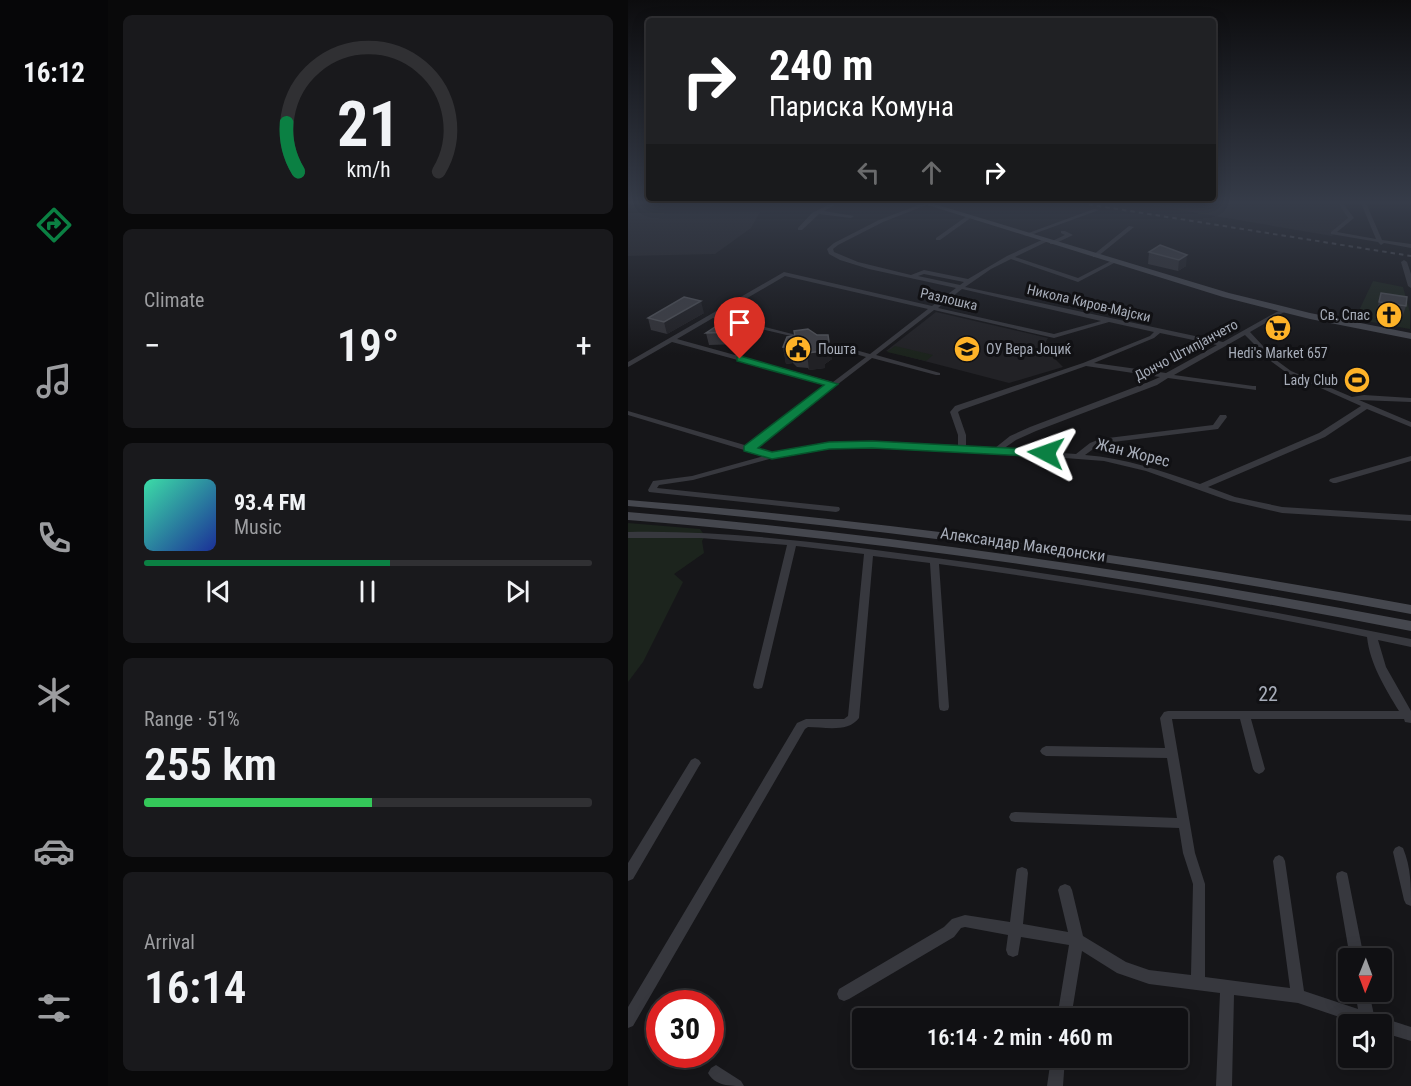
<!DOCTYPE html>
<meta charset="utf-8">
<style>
body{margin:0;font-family:"Roboto Condensed",sans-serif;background:#19191c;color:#f1f3f6;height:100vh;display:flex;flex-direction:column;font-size:22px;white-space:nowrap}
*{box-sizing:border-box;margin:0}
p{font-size:20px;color:#9c9da0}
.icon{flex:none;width:33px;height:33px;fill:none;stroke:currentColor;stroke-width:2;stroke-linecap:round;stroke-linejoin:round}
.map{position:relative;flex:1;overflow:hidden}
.panel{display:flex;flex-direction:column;gap:15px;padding:15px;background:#09090a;width:520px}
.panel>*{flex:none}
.guide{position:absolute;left:18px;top:18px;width:570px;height:183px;border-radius:6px;box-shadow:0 3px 15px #0003,0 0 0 2px #303033;background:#202124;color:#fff;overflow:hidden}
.needle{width:39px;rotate:181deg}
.controls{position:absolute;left:710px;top:948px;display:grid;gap:12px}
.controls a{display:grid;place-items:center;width:54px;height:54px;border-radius:6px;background:#101013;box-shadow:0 3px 15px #0003,0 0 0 2px #303033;font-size:30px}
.speed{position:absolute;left:18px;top:990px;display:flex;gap:12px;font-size:30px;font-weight:700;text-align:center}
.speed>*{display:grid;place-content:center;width:78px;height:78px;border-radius:50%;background:#101013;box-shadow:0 3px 15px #0003,0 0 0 2px #303033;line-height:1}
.speed .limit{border:9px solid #d22;background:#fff;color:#111}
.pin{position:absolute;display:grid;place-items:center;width:51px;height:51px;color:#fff;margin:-62px -26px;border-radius:50% 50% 50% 0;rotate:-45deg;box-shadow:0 0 6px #0007}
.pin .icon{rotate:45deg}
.me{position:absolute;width:66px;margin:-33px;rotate:274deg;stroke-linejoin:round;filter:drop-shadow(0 0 4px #0008)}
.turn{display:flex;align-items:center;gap:21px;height:126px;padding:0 24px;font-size:27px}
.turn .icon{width:78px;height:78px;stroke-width:2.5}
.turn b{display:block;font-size:42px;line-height:51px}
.lanes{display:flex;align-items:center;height:57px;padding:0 24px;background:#0003;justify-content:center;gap:30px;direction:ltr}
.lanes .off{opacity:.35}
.big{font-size:45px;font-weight:600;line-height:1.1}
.panel .card{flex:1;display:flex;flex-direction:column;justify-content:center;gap:9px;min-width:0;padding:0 21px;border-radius:9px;background:#19191c}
.panel .dial{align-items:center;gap:0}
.dial svg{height:156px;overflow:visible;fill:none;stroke:#303033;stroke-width:7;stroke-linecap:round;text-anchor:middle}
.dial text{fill:#f1f3f6;stroke:none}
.song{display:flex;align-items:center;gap:18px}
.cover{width:72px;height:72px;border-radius:9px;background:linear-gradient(135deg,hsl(160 70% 55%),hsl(230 70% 35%))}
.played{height:6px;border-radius:3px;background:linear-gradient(90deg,#0b8043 55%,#303033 55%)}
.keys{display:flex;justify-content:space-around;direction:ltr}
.heat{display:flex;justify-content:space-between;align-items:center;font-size:33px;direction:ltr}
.charge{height:9px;border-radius:4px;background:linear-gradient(90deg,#34c759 51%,#303033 0)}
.trip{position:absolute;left:224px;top:1008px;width:336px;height:60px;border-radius:6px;background:#101013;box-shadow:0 3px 15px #0003,0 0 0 2px #303033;font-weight:600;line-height:60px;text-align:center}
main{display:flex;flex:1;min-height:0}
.dock{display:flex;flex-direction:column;width:108px;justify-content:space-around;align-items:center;background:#060608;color:#9c9da0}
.dock .icon{width:42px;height:42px}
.dock .active{color:#0b8043}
.dock b{font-size:27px;color:#f1f3f6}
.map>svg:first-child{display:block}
.built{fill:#222226}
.green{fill:#1c241d}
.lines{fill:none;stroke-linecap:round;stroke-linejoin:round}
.street{fill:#37383e;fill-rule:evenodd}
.secondary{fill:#45474e;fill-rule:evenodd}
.rail{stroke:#4a4c53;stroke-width:2;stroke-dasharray:4.5 4;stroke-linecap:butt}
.wall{fill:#323237}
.shaded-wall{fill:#212125}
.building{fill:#3e3f45;stroke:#4f5157;stroke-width:1.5}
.route{fill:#0b8043;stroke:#07532c;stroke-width:1.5}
.labels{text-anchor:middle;stroke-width:6;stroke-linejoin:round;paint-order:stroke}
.far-street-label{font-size:14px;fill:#a7adb9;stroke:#111114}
.far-poi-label{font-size:14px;fill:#a7adb9;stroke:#111114;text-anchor:end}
.street-label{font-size:16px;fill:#a7adb9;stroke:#111114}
.near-street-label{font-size:20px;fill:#a7adb9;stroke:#111114}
</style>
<main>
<nav class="dock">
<b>16:12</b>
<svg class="icon active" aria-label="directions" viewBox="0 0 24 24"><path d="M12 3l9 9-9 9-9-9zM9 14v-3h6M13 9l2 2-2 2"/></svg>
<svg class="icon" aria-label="music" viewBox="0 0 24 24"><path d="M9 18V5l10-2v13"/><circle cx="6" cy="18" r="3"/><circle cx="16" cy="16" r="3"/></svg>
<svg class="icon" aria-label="phone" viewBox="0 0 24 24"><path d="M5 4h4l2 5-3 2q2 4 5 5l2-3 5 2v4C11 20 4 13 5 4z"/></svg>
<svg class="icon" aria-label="climate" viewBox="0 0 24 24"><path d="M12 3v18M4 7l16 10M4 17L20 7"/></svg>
<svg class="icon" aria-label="car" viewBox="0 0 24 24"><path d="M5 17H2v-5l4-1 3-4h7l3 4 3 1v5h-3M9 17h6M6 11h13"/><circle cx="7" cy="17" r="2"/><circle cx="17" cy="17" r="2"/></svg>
<svg class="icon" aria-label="filters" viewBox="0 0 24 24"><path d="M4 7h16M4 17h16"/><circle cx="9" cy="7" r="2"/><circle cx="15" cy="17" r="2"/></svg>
</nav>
<section class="panel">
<div class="card dial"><svg viewBox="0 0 100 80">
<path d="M14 69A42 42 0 1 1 86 69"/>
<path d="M14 69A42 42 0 0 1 8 44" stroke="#0b8043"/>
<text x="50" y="56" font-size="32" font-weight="700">21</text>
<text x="50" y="72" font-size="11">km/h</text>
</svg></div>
<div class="card"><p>Climate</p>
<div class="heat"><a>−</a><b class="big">19°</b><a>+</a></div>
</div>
<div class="card">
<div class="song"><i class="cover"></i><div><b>93.4 FM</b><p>Music</p></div></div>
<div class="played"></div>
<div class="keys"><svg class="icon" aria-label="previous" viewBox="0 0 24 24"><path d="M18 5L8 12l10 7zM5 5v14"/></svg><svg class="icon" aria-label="pause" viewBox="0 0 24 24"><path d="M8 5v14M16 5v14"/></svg><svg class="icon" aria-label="next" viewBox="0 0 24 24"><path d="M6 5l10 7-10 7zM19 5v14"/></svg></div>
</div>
<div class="card"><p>Range · 51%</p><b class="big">255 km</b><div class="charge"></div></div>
<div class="card"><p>Arrival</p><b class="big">16:14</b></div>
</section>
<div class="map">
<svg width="783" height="1086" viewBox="0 0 783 1086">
<rect width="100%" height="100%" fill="#161619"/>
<path class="built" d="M 511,203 L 715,203 L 720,221 L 704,236 Z
M 132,212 L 123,228 L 87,254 L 0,256 L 0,213 Z
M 308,312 L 420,338 L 415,347 L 435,367 L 381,383 L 258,351 Z"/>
<path class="green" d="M 745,281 L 775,287 L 782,312 L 782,329 L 727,319 Z
M 267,346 L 305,355 L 298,361 L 259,352 Z
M 0,523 L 72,529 L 77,536 L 74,541 L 76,553 L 46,574 L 55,582 L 15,662 L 0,682 Z"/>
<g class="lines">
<path class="street" d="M 204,203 L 210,203 L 196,211 L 226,216 L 223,218 L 191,214 L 174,230 L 170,230 L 170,228 L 184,213 Z
M 296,203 L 301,204 L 255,222 L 210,245 L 205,249 L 206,252 L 230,262 L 283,275 L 296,270 L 340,279 L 379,256 L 416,239 L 419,241 L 418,242 L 387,257 L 450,278 L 483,261 L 488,262 L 450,282 L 383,259 L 363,269 L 337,287 L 595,342 L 654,309 L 658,309 L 658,311 L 622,332 L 648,360 L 663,371 L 724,397 L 736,395 L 783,398 L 783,402 L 731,400 L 783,422 L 783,427 L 739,409 L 697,437 L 580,487 L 607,497 L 654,507 L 783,515 L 783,521 L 654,513 L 602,501 L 518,471 L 476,461 L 334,450 L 244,446 L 201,448 L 145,458 L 65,480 L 31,485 L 29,488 L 211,507 L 212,509 L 211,511 L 208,512 L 21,492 L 20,490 L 25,481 L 64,476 L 136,456 L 0,415 L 0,411 L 120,446 L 200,385 L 44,342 L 2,366 L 0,367 L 0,362 L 156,272 L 304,306 L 328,288 L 241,269 L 212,260 L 201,254 L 199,249 L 206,243 L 251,220 ZM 296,274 L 336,282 L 332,285 L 290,276 ZM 157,276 L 300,309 L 242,354 L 191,340 L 189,341 L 189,343 L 238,357 L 205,382 L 49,339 L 85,318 L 180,340 L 180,338 L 90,315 ZM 334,289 L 473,321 L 426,334 L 310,308 ZM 306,310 L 426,338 L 481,322 L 526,332 L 522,336 L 455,363 L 327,406 L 322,412 L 330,435 L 330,445 L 244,442 L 201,444 L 145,453 L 127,448 L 244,358 L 308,375 L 312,375 L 312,373 L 248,355 ZM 532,333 L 589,345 L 538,373 L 466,363 L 526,338 ZM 617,335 L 644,362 L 659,373 L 733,406 L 691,433 L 572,484 C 534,471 497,458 457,455 L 468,447 L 477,443 L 590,429 L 599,417 L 598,415 L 592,415 L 585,425 L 472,439 L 462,443 L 448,454 L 375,449 L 388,440 L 408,431 L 529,385 L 540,378 L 628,390 L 628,386 L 625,386 L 546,375 ZM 458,366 L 532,377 L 523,381 L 402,427 L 382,436 L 367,448 L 338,446 L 338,435 L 330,412 L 333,410 Z
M 710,203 L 715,203 L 726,218 L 709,232 L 748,239 L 733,203 L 738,203 L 754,240 L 783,244 L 783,248 L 756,243 L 753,245 L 750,242 L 703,234 L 703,232 L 720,218 Z
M 466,209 L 471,210 L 400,236 L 395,235 Z
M 339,216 L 344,217 L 312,240 L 308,240 L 308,238 Z
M 501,226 L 506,227 L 469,257 L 465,257 L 465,255 Z
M 433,231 L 437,231 L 445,235 L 426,244 L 422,244 L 422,242 L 437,235 L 433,233 Z
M 776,260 L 779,262 L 783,274 L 783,288 L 780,286 L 773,262 Z
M 783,456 L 783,461 L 708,483 L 705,483 L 701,481 L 702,479 Z
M 0,532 C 103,530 206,544 308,558 C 467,579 626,607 783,639 L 783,647 L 750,640 L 758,667 L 783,711 L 783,723 L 777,722 L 776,719 L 623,719 L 637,769 L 635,772 L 631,774 L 627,772 L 625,769 L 612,719 L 544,719 L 567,853 L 577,884 L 577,977 L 662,988 L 645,861 L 647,857 L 651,855 L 655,857 L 657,861 L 676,991 L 730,1009 L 727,992 L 741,992 L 746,1015 L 783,1027 L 783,1041 L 753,1032 L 753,1024 L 732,1024 L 670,1003 L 606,995 L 604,1086 L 588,1086 L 592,993 L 521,984 L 489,973 L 454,951 L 443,1018 L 429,1018 L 441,945 L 393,937 L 390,955 L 385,957 L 380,955 L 378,950 L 380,935 L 337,927 L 333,928 L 326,937 L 221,999 L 216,1001 L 211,999 L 209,994 L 211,989 L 316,927 L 324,919 L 337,915 L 382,922 L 388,873 L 389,869 L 394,867 L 399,869 L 400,873 L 395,924 L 440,932 L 430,890 L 432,886 L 437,884 L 442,886 L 444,890 L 455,936 L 498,962 L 521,970 L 563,975 L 565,884 L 555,853 L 551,828 L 387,822 L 383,821 L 381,817 L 383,813 L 387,812 L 549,818 L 539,758 L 418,756 L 414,754 L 412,751 L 414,748 L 418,746 L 537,748 L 532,718 L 536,712 L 540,711 L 771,711 C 757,688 742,664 739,637 C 598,607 454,584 311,564 L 321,707 L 320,710 L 316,711 L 312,710 L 311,707 L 302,563 L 245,556 L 231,718 C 220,733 196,727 180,727 L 177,729 L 5,1026 L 0,1028 L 0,1007 L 169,723 L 178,719 L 216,719 L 220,716 L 236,554 L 168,546 L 135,685 L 134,688 L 130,689 L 126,688 L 125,685 L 159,545 L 73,538 L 0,538 Z
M 67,758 L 71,760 L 73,763 L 71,766 L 5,879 L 0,881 L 0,863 L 63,760 Z
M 771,846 L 775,848 C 783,867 783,886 783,906 L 778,904 L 776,900 L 765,852 L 767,848 Z
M 714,871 L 719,873 L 720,877 L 736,958 L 722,958 L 708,877 L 709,873 Z
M 423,1058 L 437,1058 L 435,1086 L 419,1086 Z
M 88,1065 L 113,1081 L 116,1086 C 102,1086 87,1086 80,1073 L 83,1068 Z"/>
<path class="secondary" d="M 293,203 L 303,203 L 601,293 L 682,313 L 783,333 L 783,339 L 682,319 L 595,297 Z
M 0,500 C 263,521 523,557 783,605 L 783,614 C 523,565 263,529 0,506 Z
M 0,512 C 263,534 523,572 783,621 L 783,631 C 523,580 264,541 0,520 Z"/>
<path class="rail" d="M 452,203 L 783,256"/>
</g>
<path class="wall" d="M 532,245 L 558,266 L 550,271 L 520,264 L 521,252 Z
M 753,293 L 778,306 L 773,321 L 747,318 Z
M 76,313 L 39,334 L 23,330 L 20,318 Z
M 107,322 L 118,337 L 112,344 L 81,345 L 78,333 L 97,327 Z
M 166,331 L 189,335 L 204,359 L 197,364 L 197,368 L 181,370 L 180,368 L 169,367 L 165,363 L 158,364 L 155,347 L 167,336 Z"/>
<path class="shaded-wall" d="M 559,255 L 558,266 L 550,271 L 551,260 Z
M 73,301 L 76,313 L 39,334 L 36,322 Z
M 116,325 L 118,337 L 112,344 L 110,332 Z
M 201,342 L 204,359 L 197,364 L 197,368 L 181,370 L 179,353 L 194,347 Z
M 155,347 L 162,347 L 165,363 L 158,364 Z"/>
<path class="building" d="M 532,245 L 559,255 L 551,260 L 521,252 Z
M 753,293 L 779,297 L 778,306 L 751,302 Z
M 56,297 L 73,301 L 36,322 L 20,318 Z
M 107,322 L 116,325 L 110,332 L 78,333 L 90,325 L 97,327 Z
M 180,329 L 189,335 L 200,335 L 201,342 L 194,347 L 195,351 L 179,353 L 177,351 L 167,350 L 162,347 L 155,347 L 159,337 L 167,336 L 166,331 Z"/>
<linearGradient id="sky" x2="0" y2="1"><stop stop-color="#0c0c0e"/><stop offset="0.57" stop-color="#363c49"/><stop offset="1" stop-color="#363c49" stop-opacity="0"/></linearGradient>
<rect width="783" height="355" fill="url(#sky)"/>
<path class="route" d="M 112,356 L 210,384 L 130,448 L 144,452 L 201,442 L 244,441 L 418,450 L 424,453 L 418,457 L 244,448 L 201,449 L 144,459 L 116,451 L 116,446 L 196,385 L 109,361 L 109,357 Z"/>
<defs>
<symbol id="church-disc" viewBox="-11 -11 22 22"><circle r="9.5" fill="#feb328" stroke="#111114"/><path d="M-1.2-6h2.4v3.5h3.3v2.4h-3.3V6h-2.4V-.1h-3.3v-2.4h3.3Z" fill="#111"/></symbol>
<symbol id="supermarket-disc" viewBox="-11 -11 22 22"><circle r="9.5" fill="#feb328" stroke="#111114"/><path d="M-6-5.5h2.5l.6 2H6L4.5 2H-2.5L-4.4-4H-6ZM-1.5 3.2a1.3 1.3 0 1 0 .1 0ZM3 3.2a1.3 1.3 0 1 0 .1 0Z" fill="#111"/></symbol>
<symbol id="civic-disc" viewBox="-11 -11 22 22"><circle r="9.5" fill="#feb328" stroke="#111114"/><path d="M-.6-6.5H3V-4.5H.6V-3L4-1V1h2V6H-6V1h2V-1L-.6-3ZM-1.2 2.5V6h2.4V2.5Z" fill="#111"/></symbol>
<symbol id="school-disc" viewBox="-11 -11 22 22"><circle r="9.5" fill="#feb328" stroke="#111114"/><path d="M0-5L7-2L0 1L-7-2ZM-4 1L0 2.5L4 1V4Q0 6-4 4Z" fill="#111"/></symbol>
<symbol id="stadium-disc" viewBox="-11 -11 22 22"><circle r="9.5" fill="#feb328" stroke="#111114"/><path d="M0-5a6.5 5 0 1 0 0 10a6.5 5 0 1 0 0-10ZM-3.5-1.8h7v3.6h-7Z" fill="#111"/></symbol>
</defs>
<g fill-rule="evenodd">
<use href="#church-disc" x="746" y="300" width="30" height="30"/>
<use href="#supermarket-disc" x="635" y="313" width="30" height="30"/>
<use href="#civic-disc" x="155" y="334" width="30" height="30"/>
<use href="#school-disc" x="324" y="334" width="30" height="30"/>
<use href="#stadium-disc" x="714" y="365" width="30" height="30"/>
</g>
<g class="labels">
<g class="far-street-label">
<text transform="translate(321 299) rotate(13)" y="5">Разлошка</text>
<text transform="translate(461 303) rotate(13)" y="5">Никола Киров-Мајски</text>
<text transform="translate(558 350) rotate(-28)" y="5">Дончо Штипјанчето</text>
</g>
<g class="far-poi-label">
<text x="742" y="320">Св. Спас</text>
<text x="190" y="354" text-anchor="start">Пошта</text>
<text x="358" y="354" text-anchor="start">ОУ Вера Јоциќ</text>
<text x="650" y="358" text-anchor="middle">Hedi's Market 657</text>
<text x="710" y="385">Lady Club</text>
</g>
<g class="street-label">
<text transform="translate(505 452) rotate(14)" y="6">Жан Жорес</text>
<text transform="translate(395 544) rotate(8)" y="6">Александар Македонски</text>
</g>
<g class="near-street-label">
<text x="640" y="701">22</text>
</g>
</g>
</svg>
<div class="controls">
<a><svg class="needle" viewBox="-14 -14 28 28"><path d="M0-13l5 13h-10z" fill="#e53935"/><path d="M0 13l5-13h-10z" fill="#9c9da0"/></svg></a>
<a><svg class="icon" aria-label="sound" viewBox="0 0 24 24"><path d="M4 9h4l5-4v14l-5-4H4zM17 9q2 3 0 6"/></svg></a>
</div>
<div class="speed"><div class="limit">30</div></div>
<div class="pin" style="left:112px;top:359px;background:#d93025"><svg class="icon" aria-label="arrive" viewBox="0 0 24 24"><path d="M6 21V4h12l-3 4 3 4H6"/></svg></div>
<svg class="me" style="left:418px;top:453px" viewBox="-20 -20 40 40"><path d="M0-17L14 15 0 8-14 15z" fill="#0b8043" stroke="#fff" stroke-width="4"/></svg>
<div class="trip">16:14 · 2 min · 460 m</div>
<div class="guide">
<div class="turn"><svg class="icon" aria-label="right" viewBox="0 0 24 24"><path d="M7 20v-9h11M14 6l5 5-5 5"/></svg><div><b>240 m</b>Париска Комуна</div></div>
<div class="lanes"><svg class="icon off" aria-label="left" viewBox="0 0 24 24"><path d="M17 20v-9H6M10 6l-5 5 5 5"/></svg><svg class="icon off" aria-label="ahead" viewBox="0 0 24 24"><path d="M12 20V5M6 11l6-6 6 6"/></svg><svg class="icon" aria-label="right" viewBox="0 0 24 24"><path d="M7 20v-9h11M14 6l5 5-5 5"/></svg></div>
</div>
</div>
</main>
